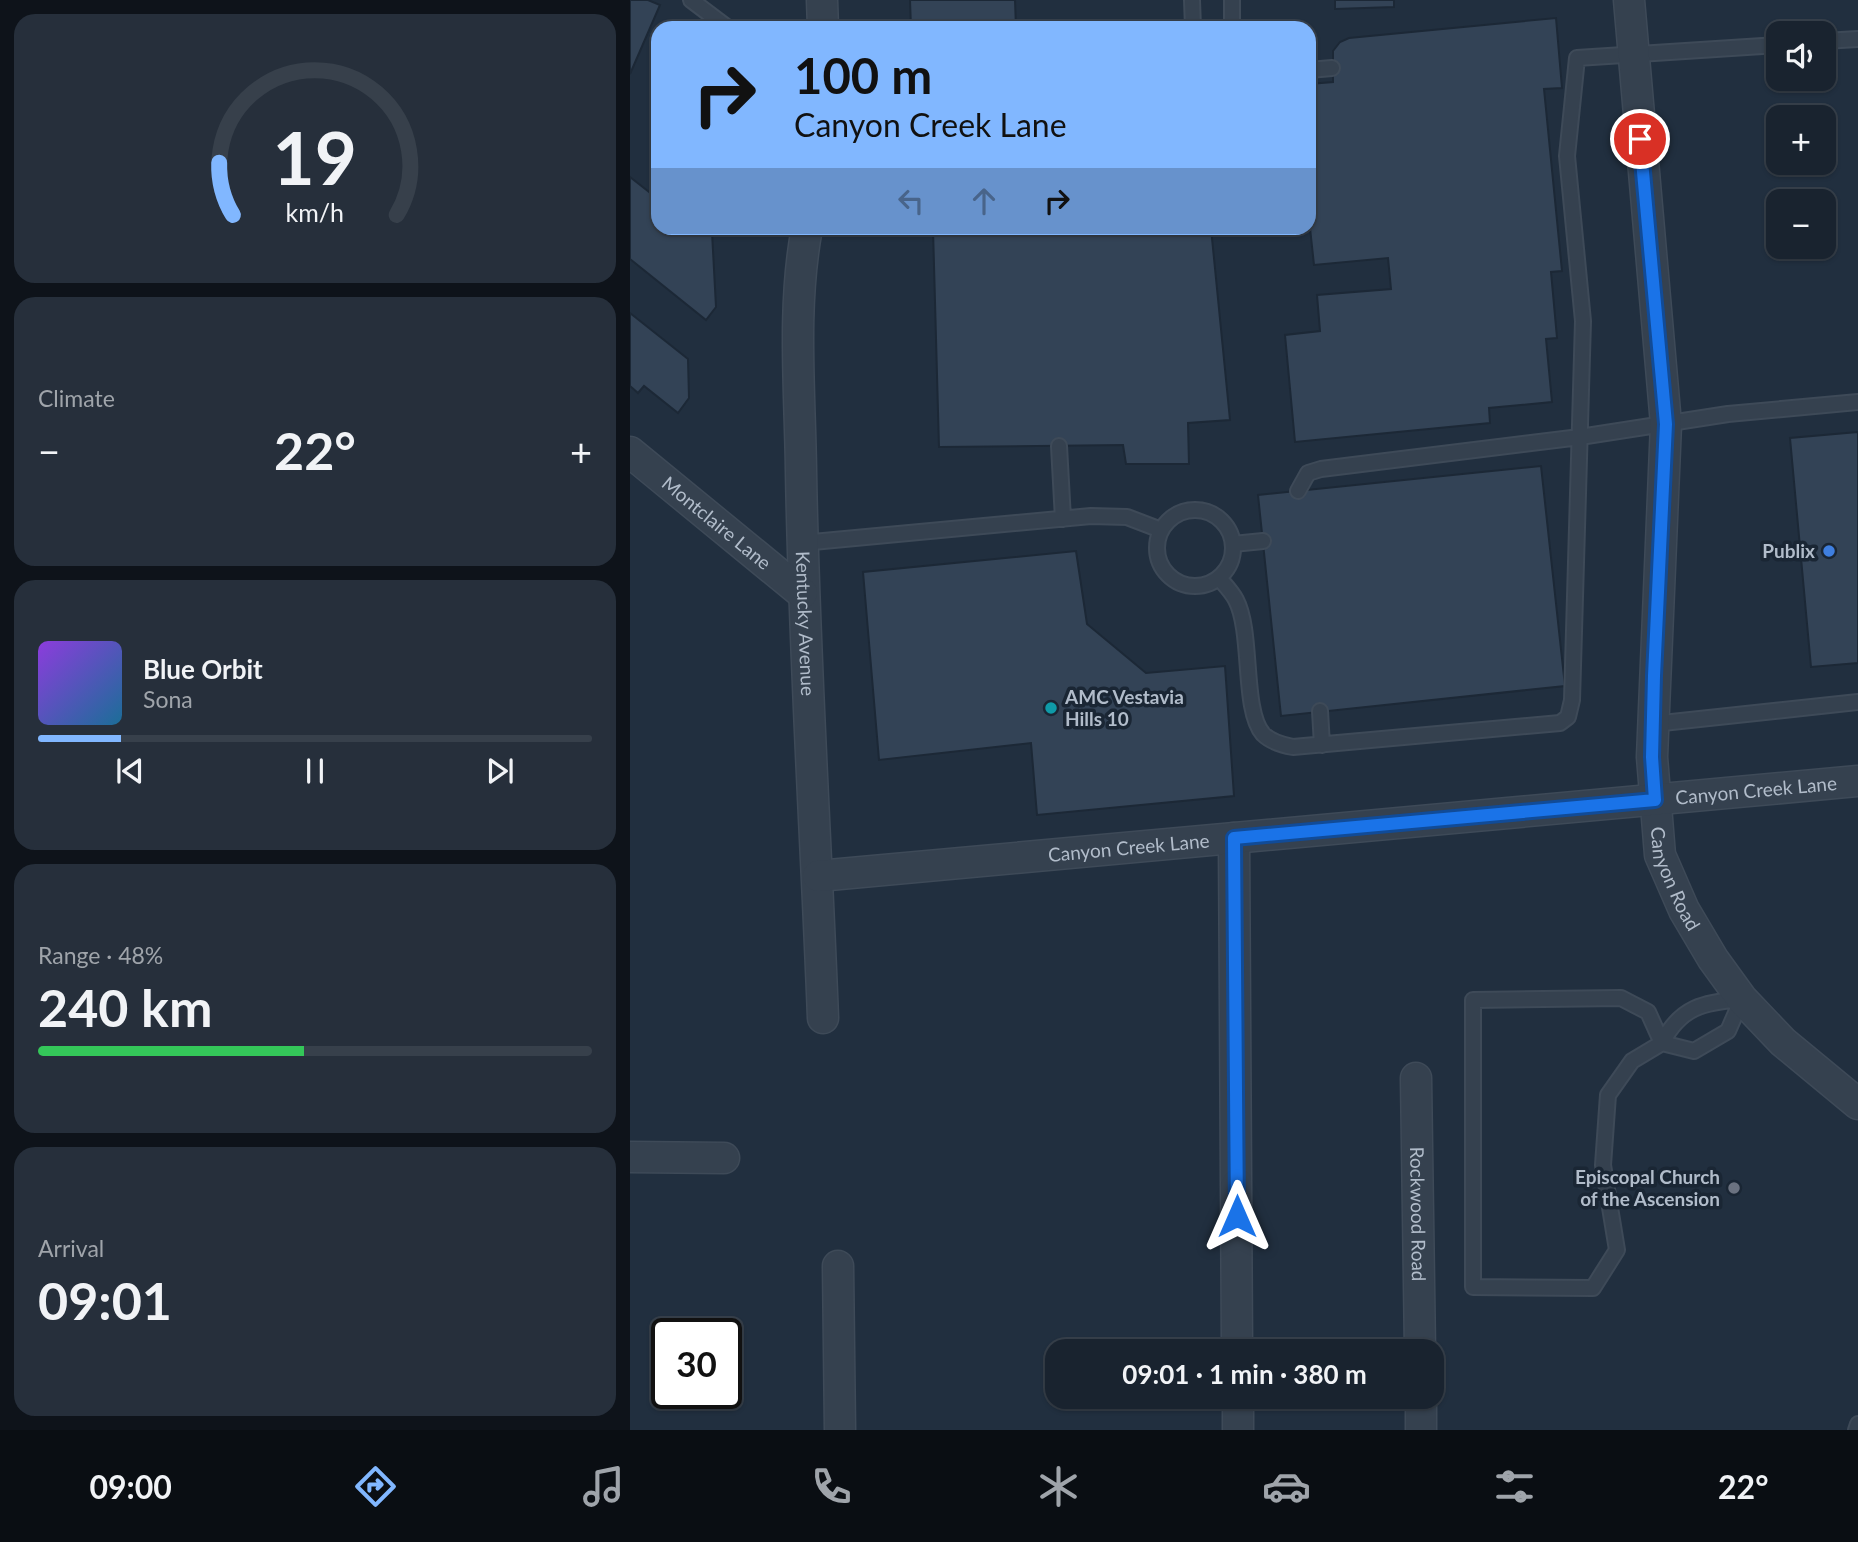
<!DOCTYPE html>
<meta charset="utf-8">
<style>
body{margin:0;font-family:Lato,sans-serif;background:#262f3b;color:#f1f3f6;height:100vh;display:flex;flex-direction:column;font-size:26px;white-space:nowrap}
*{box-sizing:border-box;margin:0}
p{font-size:23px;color:#9fa4aa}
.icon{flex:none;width:38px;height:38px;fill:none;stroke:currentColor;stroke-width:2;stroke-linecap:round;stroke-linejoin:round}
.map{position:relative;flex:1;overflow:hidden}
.side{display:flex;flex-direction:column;gap:14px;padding:14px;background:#0e131a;width:630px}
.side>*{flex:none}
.banner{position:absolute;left:21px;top:21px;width:665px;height:214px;border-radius:21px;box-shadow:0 2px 5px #0004,0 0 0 2px #37404b;background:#81b7ff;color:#111;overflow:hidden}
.tools{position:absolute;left:1136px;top:21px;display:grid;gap:14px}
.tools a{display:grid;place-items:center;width:70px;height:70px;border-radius:14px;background:#19232f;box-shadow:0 2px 5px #0004,0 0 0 2px #37404b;font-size:35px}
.speed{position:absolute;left:21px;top:1318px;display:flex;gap:14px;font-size:35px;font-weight:700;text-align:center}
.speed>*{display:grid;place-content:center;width:91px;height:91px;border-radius:50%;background:#19232f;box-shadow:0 2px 5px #0004,0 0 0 2px #37404b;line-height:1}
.speed .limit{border:4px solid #111;border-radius:10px;background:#fff;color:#111}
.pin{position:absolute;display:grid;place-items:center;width:60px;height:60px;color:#fff;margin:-30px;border:4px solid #fff;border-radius:50%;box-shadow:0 2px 7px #0007}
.me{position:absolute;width:77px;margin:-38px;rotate:0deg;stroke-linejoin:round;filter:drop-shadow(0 0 5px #0008)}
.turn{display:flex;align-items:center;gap:24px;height:147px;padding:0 28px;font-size:32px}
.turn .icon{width:91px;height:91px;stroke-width:2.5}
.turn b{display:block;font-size:49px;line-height:60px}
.lanes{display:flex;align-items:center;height:66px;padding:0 28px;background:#0003;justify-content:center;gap:35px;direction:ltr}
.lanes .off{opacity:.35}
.big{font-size:52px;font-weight:700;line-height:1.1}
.side .card{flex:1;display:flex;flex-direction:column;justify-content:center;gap:10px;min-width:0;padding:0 24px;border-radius:21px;background:#262f3b}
.side .dial{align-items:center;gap:0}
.dial svg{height:182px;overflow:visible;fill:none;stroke:#37404b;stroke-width:7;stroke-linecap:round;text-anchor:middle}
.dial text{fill:#f1f3f6;stroke:none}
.song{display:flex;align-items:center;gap:21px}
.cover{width:84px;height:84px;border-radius:10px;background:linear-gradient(135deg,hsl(270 70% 55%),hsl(200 70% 35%))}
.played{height:7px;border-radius:4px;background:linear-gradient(90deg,#81b7ff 15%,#37404b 15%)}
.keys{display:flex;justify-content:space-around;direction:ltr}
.heat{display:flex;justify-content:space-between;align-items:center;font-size:38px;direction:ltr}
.charge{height:10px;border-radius:5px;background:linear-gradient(90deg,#34c759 48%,#37404b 0)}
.trip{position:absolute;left:415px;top:1339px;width:399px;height:70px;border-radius:21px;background:#19232f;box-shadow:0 2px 5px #0004,0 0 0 2px #37404b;font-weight:700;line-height:70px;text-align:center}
.dock{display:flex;height:112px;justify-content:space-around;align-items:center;background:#0a0e13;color:#9fa4aa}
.dock .icon{width:49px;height:49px}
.dock .current{color:#81b7ff}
.dock b{font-size:32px;color:#f1f3f6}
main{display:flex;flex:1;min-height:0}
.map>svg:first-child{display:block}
.building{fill:#334356;stroke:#1c2836;stroke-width:2}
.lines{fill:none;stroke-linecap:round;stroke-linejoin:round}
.lane-casing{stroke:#3e4a58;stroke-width:18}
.street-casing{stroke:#3e4a58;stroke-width:33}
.lane{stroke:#35414f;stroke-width:14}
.street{stroke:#35414f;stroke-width:30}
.route-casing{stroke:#114b97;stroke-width:18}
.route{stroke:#1a73e8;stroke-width:12}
.shop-dot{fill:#3f7fe0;stroke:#1a2634;stroke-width:2.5}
.culture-dot{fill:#0f9aa8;stroke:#1a2634;stroke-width:2.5}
.worship-dot{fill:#6b7280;stroke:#1a2634;stroke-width:2.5}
.labels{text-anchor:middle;stroke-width:7;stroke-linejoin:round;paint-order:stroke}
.street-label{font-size:19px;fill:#b1bcca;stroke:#1a2634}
.poi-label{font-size:19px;font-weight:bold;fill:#b1bcca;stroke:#1a2634;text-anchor:end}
</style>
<main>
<section class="side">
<div class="card dial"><svg viewBox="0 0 100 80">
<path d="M14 69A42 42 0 1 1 86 69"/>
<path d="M14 69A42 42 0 0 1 8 46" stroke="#81b7ff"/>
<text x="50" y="56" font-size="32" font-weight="700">19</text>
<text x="50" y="72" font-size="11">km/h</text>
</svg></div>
<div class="card"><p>Climate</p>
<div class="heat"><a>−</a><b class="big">22°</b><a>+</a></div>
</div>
<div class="card">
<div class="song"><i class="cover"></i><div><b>Blue Orbit</b><p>Sona</p></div></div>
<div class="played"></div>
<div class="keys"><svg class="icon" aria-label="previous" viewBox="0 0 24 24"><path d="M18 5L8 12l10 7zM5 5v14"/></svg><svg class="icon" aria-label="pause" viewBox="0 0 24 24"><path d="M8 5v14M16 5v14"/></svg><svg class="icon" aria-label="next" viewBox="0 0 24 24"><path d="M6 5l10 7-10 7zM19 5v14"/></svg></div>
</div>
<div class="card"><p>Range · 48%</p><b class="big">240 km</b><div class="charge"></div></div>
<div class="card"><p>Arrival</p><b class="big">09:01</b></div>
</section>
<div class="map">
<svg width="1228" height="1430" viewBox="0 0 1228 1430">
<rect width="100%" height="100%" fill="#212f3f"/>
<path class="building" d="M 0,0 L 18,0 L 30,5 L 0,74 Z
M 280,0 L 385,0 L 386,28 L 281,28 Z
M 705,0 L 764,0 L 764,7 L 705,9 Z
M 926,18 L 932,88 L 914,89 L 932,271 L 921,272 L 927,338 L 916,339 L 922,402 L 859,408 L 860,423 L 665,442 L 655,335 L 690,331 L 687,295 L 761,289 L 758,258 L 684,265 L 680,228 L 644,231 L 644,228 L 679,228 L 679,84 L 703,82 L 703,51 L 710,42 L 719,38 Z
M 0,177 L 28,199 L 28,228 L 65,228 L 71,232 L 82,232 L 86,307 L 76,320 L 0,259 Z
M 581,228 L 600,420 L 558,423 L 559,464 L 496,464 L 493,445 L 309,447 L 303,229 Z
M 0,313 L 58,359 L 59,398 L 48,413 L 14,386 L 8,393 L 0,386 Z
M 1228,432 L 1228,663 L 1181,667 L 1160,438 Z
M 911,466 L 935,686 L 651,716 L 628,495 Z
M 446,551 L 457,624 L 516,673 L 595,666 L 604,796 L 407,815 L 401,743 L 249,760 L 233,572 Z"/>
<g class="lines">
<defs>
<path id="lane" d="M 61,0 L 98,28
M 562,0 L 563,28
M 602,0 L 602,28
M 1194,41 L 1228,39
M 679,70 L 702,68
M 429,446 L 433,519
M 668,491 L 678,473 L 691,469 L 950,437 L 1098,414 L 1228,402
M527 548a38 38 0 1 1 76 0a38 38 0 1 1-76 0Z
M 172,543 L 461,516 L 497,517 L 531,530
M 603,544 L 633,541
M 589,578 C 595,585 602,592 606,600 C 623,632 612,710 633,734 C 641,742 652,745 663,747 L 930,723 L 938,717 L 942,700 L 953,321 L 937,156 L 947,58 L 1148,45
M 690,711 L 692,745
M 1023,724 L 1228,702
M 991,998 L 1018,1012 L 1032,1043 L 1002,1061 L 978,1095 L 973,1165 L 987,1250 L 963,1288 L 843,1287 L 843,1000 Z
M 1112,999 L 1098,1031 L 1064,1051 L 1032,1043 C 1050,1007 1074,1002 1112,999 Z
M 1226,1430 L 1228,1424"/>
<g id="street">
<path d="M 192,0 L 193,28"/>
<path id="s1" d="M 999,0 L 1036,424 L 1022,757 L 1030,855 L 1054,910 L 1083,959 L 1112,999 L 1153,1042 L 1228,1104"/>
<path id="s2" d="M 177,228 C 162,307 170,391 171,471 C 174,654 186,836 193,1018"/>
<path id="s3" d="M 0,452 L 172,593"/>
<path d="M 604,838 L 607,1351"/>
<path id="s4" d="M 188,876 L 1228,781"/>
<path id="s5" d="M 786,1078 L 790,1351"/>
<path d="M 0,1157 L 94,1158"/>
<path d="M 208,1266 L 210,1430"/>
<path d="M 608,1396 L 608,1430"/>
<path d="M 791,1396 L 791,1430"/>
</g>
</defs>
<use href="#lane" class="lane-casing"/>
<use href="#street" class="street-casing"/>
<use href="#lane" class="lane"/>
<use href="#street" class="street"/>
</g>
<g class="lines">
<defs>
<path id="route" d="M 607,1216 L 604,838 L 1025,800 L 1022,757 L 1024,676 L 1036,424 L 1010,139"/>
</defs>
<use href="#route" class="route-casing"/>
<use href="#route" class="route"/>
</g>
<circle class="shop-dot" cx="1199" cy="551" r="7"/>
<circle class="culture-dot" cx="421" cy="708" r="7"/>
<circle class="worship-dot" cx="1104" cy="1188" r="7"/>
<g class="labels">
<g class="street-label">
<text dy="7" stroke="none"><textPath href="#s3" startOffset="112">Montclaire Lane</textPath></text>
<text dy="7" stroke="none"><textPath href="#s2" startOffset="396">Kentucky Avenue</textPath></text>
<text dy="7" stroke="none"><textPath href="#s4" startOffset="942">Canyon Creek Lane</textPath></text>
<text dy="7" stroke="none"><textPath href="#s4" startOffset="312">Canyon Creek Lane</textPath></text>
<text dy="7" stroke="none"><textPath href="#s1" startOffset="884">Canyon Road</textPath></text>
<text dy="7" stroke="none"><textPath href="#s5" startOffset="136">Rockwood Road</textPath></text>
</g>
<g class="poi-label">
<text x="1185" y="558">Publix</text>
<text x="435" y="704" text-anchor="start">AMC Vestavia<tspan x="435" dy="22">Hills 10</tspan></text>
<text x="1090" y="1184">Episcopal Church<tspan x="1090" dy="22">of the Ascension</tspan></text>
</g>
</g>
</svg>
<div class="tools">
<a><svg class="icon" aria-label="sound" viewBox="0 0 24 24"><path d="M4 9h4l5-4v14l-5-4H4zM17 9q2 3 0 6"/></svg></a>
<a>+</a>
<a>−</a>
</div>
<div class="speed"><div class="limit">30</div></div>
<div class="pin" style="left:1010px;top:139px;background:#d93025"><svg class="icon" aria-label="arrive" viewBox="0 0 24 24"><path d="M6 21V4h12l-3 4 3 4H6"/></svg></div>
<svg class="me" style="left:607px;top:1216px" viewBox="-20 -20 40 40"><path d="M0-17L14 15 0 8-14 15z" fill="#1a73e8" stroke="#fff" stroke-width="4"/></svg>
<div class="trip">09:01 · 1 min · 380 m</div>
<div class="banner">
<div class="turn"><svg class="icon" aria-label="right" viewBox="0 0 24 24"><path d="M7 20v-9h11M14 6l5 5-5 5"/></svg><div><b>100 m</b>Canyon Creek Lane</div></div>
<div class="lanes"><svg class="icon off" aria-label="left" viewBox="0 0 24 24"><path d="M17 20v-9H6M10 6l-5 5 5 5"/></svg><svg class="icon off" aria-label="ahead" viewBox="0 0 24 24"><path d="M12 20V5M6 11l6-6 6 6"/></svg><svg class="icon" aria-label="right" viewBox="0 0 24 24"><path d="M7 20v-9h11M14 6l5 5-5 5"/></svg></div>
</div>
</div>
</main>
<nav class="dock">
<b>09:00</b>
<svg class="icon current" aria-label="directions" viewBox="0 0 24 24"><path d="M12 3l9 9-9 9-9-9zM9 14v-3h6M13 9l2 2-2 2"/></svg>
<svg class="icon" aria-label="music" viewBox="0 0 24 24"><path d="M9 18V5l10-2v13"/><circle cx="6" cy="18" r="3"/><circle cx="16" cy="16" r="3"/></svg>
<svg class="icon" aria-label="phone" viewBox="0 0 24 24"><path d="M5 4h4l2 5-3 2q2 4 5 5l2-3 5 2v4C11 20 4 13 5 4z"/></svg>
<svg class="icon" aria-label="climate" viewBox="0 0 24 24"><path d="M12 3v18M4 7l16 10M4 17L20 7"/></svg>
<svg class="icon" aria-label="car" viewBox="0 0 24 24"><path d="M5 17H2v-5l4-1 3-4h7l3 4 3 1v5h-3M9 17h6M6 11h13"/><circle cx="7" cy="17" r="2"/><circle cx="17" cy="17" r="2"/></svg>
<svg class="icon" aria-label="filters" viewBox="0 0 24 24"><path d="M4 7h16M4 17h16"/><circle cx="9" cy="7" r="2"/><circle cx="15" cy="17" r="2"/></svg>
<b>22°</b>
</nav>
